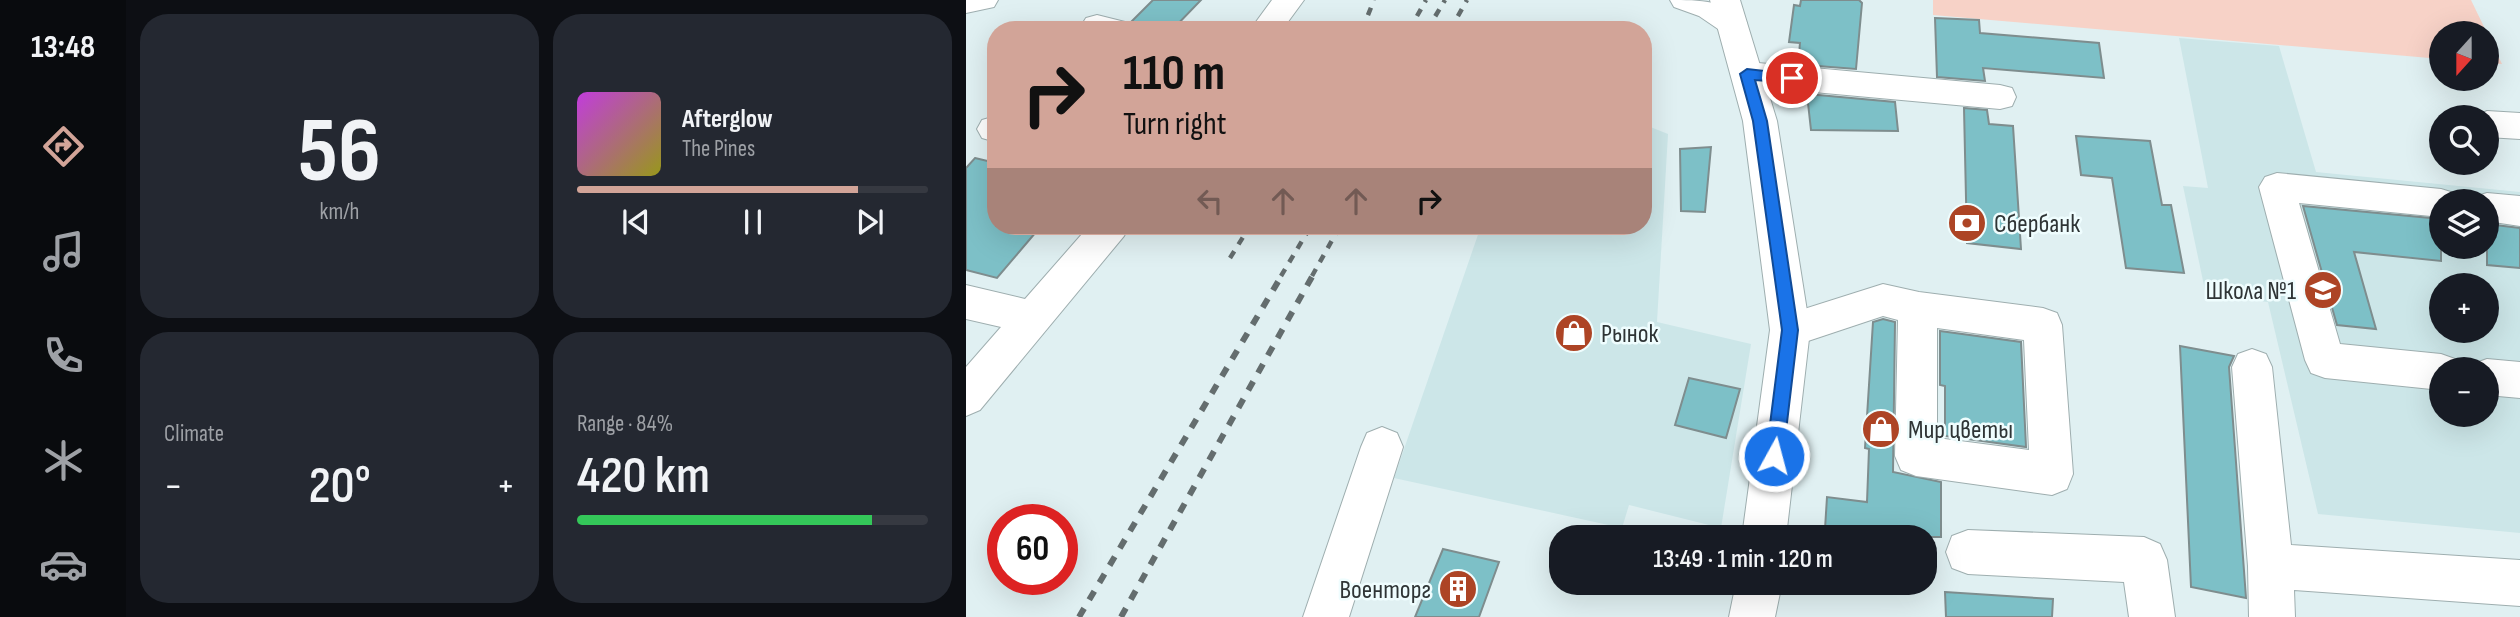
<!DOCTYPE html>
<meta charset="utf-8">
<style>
body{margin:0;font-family:"Sofia Sans Condensed",sans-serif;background:#242831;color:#f1f3f6;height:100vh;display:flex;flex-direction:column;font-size:26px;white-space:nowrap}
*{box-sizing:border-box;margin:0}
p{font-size:23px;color:#9ea1a6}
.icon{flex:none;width:38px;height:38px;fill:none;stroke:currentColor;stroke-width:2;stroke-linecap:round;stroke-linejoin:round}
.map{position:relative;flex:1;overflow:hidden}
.panel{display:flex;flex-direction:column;gap:14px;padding:14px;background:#0d0f14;width:840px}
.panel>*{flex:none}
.top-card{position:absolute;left:21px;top:21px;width:665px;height:214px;border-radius:28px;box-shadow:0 7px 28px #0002;background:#d2a498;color:#111;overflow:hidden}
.needle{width:46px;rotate:201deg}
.buttons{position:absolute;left:1463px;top:21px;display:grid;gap:14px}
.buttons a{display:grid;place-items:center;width:70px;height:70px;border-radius:50%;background:#171b24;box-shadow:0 7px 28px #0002;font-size:35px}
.speed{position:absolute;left:21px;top:504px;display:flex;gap:14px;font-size:35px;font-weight:700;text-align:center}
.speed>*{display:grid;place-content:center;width:91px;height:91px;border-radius:50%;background:#171b24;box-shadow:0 7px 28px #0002;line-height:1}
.speed .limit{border:10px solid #d22;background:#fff;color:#111}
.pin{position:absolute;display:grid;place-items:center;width:60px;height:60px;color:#fff;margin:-30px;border:4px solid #fff;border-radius:50%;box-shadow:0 2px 7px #0007}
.me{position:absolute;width:77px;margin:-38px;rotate:7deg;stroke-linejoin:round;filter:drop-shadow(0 0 5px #0008)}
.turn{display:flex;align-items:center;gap:24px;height:147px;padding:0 21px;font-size:32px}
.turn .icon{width:91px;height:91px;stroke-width:2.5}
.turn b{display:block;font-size:49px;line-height:60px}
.lanes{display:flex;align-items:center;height:66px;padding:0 21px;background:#0003;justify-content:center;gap:35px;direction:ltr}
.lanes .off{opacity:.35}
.big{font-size:52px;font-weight:600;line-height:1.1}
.panel .tile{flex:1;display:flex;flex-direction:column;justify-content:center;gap:10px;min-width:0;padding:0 24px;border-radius:28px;background:#242831}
.panel .dial{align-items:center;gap:0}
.dial b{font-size:91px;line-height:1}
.song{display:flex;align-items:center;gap:21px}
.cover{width:84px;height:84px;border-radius:10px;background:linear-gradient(135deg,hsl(290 70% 55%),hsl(60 70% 35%))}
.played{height:7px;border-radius:4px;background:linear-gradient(90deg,#d2a498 80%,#363941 80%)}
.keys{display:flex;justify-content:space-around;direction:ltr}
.heat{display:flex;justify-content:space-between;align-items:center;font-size:38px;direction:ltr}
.charge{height:10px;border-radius:5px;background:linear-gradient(90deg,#34c759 84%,#363941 0)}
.panel .tiles{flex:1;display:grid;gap:14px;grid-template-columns:repeat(2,1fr)}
.trip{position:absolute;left:583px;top:525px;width:388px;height:70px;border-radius:28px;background:#171b24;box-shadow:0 7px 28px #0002;font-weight:600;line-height:70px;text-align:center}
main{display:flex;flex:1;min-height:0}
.dock{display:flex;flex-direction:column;width:126px;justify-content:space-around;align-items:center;background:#090b0e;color:#9ea1a6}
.dock .icon{width:49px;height:49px}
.dock .active{color:#d2a498}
.dock b{font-size:32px;color:#f1f3f6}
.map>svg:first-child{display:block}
.built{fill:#cce6e8;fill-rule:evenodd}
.green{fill:#f7d2c7}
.building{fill:#7dc0c7;stroke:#7e8d8e;stroke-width:2}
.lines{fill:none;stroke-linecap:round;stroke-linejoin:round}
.minor-casing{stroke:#9eaeaf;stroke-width:2}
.major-casing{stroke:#9eaeaf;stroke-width:2}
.minor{fill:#fff;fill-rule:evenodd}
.major{fill:#fff;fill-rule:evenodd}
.rail-far1{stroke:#646d6e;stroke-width:4.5;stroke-dasharray:8 8;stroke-linecap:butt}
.rail{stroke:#646d6e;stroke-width:6;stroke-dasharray:10 10;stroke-linecap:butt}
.route{fill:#1a73e8;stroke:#114b97;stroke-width:2}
.labels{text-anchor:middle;stroke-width:5;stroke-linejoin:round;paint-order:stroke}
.poi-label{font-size:26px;fill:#2f3536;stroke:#effdfe;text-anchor:start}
</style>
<main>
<nav class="dock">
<b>13:48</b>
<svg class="icon active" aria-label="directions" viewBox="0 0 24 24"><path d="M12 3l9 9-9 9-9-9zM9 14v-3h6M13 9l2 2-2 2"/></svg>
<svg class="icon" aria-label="music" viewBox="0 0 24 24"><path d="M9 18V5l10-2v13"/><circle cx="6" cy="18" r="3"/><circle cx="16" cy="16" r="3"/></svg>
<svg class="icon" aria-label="phone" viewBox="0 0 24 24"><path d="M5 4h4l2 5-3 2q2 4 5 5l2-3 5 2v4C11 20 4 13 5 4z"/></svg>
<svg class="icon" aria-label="climate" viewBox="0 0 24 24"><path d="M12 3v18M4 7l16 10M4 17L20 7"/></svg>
<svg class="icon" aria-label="car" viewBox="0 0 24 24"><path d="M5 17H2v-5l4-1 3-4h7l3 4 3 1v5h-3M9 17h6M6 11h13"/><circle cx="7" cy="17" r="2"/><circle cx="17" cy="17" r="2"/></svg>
</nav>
<section class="panel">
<div class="tiles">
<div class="tile dial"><b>56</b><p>km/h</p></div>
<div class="tile">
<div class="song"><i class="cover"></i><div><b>Afterglow</b><p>The Pines</p></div></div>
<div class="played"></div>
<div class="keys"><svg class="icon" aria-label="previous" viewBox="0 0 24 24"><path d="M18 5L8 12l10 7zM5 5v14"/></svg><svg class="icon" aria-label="pause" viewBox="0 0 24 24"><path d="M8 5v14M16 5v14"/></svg><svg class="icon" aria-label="next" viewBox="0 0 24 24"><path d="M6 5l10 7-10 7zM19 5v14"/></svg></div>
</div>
<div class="tile"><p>Climate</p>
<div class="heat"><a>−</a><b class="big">20°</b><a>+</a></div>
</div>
<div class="tile"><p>Range · 84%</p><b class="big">420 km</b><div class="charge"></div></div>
</div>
</section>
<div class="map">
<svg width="1554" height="617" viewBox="0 0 1554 617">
<rect width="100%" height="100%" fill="#e0f0f2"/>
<path class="built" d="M 1213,38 L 1313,46 L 1350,172 L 1554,192 L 1554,533 L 1352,514 L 1302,302 L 1240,295 L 1217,186 L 1242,188 ZM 1475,201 L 1521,201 L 1521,247 L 1475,247 ZM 1475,285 L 1521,285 L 1521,331 L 1475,331 ZM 1475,369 L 1521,369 L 1521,415 L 1475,415 Z
M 677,124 L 702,134 L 691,322 L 785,344 L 755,528 L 663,505 L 656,528 L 428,478 L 515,226 L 677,226 Z"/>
<path class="green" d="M 967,0 L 1505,0 L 1536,64 L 1521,63 L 1521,33 L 1475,33 L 1475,59 L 967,15 Z"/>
<path class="building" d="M 187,0 L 235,0 L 206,30 L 189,30 L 164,23 Z
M 835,0 L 893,0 L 896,3 L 890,69 L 839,65 L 840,55 L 833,54 L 834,43 L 823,42 L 828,5 L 834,6 Z
M 969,18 L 1013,20 L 1014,33 L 1133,43 L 1138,78 L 1017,68 L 1019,81 L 971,77 Z
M 841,94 L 929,102 L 932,131 L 845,130 Z
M 998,108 L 1021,110 L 1023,124 L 1047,126 L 1055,249 L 1001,243 Z
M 1110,136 L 1184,141 L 1196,205 L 1205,205 L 1218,273 L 1160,268 L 1146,178 L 1115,175 Z
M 745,147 L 739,212 L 715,211 L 714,149 Z
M 9,158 L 30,163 L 30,226 L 45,226 L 70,232 L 31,278 L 0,270 L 0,168 Z
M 1337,206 L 1475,219 L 1475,261 L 1388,252 L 1410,329 L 1371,325 Z
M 1521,224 L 1554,228 L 1554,268 L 1521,265 Z
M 917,319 L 929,322 L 927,472 L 975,482 L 975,537 L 899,537 L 899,534 L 859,529 L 861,497 L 901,502 L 903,449 L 899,448 L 907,322 Z
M 974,331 L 1055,342 L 1060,447 L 979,436 L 979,386 L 974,385 Z
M 1214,346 L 1268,356 L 1263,367 L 1280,598 L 1225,587 Z
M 723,378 L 774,389 L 760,438 L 709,425 Z
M 477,549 L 533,562 L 513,617 L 449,617 Z
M 979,592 L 1087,599 L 1086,617 L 980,617 Z"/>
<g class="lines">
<defs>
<path id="minor" d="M 0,0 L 32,0 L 28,7 L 0,13 Z
M 306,0 L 338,0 L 316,30 L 284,30 Z
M 704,0 C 732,0 765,0 781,23 L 777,31 L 766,34 L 755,31 L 733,16 L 708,7 Z
M 131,15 L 159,22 L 163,30 L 118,30 L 115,26 L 120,18 Z
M 781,62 L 1034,85 L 1046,88 L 1050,97 L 1046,106 L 1034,109 L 781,86 L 770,82 L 765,74 L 770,66 Z
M 1521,111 L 1554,113 L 1554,139 L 1521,137 L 1521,117 L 1508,117 Z
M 30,116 L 30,142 L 16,138 L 11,129 L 16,120 Z
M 1311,173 L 1475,189 L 1488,193 L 1492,201 L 1475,201 L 1475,217 L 1333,203 L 1374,344 L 1475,354 L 1489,359 L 1494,369 L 1475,369 L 1475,390 L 1359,378 L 1345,373 L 1339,360 L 1293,187 L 1299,177 Z
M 1521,193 L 1554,196 L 1554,226 L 1521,221 L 1521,201 L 1506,201 L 1508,197 Z
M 123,226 L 163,226 L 158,236 L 14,410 L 0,416 L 0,367 L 35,327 L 0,319 L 0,285 L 59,299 Z
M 917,284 L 953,292 L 1077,308 L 1091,313 L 1096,325 L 1107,474 L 1101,489 L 1086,495 L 950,476 L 935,470 L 929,456 L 932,320 L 917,316 L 824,347 L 810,342 L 804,330 L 810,318 ZM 971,328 L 1058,340 L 1063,450 L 971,438 Z
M 1286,349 L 1300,354 L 1306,367 L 1325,545 L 1554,560 L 1554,606 L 1328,590 L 1329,617 L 1283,617 L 1282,566 L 1266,367 L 1272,354 Z
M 1521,359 L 1554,362 L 1554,398 L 1521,395 L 1521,369 L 1504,369 L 1507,364 Z
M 416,427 L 431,433 L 437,447 L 383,617 L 337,617 L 395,447 L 401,433 Z
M 1002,530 L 1178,537 L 1194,544 L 1201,560 L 1209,617 L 1163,617 L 1158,582 L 1002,574 L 986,568 L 980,552 L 986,536 Z"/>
<path id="major" d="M 744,0 L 774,0 L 811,121 L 844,330 L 820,537 L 776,537 L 804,330 L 777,121 Z
M 770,583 L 816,583 L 809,617 L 763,617 Z"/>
</defs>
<use href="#minor" class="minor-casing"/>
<use href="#major" class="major-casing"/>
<use href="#minor" class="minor"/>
<use href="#major" class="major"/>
<path class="rail-far1" d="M 451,16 L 460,0
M 396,30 L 408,0
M 461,30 L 479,0
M 484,30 L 501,0
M 264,258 L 284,226
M 315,276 L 345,226
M 346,276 L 374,226"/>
<path class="rail" d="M 113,617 L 316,275
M 155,617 L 347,275"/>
</g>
<path class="route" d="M 781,69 L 826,74 L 833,78 L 826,83 L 789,80 L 801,121 L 832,330 L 817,456 L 815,462 L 808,465 L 802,462 L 800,456 L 816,330 L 787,121 L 774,74 Z"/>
<defs>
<symbol id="bank-disc" viewBox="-11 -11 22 22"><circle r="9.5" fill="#ad4425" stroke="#effdfe"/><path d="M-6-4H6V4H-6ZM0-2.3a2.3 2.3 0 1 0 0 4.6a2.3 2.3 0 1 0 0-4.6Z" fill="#fff"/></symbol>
<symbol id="school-disc" viewBox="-11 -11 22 22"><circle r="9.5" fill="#ad4425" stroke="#effdfe"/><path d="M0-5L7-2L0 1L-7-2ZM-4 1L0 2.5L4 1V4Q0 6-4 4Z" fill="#fff"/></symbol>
<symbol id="shop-disc" viewBox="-11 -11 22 22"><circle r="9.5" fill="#ad4425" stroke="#effdfe"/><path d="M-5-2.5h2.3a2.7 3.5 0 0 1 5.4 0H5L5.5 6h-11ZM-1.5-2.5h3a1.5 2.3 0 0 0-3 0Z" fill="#fff"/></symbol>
<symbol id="building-disc" viewBox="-11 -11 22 22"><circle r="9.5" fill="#ad4425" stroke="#effdfe"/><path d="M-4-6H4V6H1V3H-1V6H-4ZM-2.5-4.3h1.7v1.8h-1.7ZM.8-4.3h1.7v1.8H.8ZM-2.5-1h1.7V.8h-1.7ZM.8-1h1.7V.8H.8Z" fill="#fff"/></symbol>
</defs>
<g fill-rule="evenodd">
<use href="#bank-disc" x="979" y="201" width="44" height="44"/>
<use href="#school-disc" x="1335" y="268" width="44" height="44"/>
<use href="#shop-disc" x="586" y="311" width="44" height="44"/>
<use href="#shop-disc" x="893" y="407" width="44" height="44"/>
<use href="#building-disc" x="470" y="567" width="44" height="44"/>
</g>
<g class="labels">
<g class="poi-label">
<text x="1028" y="232">Сбербанк</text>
<text x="1330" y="299" text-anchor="end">Школа №1</text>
<text x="635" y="342">Рынок</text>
<text x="942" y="438">Мир цветы</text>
<text x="465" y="598" text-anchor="end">Военторг</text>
</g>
</g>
</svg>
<div class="buttons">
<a><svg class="needle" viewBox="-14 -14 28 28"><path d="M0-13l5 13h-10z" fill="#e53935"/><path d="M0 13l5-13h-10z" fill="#9ea1a6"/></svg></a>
<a><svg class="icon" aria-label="search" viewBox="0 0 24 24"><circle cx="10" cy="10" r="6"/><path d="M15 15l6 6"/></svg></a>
<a><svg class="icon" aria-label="layers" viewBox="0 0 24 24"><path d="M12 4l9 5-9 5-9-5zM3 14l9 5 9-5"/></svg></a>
<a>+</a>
<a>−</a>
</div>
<div class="speed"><div class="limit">60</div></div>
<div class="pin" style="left:826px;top:78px;background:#d93025"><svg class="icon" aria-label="arrive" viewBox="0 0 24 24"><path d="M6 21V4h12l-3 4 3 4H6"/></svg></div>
<svg class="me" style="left:808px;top:456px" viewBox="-20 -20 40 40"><circle r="17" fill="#1a73e8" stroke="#fff" stroke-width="3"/><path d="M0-11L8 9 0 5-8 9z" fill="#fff"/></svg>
<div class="trip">13:49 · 1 min · 120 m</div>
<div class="top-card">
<div class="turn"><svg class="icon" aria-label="right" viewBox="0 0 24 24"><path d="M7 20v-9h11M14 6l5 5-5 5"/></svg><div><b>110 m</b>Turn right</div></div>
<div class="lanes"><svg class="icon off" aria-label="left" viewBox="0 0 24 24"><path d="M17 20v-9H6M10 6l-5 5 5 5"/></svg><svg class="icon off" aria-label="ahead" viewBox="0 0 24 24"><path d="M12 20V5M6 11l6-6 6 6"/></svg><svg class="icon off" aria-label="ahead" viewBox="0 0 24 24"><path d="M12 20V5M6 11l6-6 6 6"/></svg><svg class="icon" aria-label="right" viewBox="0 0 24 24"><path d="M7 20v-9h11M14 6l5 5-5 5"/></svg></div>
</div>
</div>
</main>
